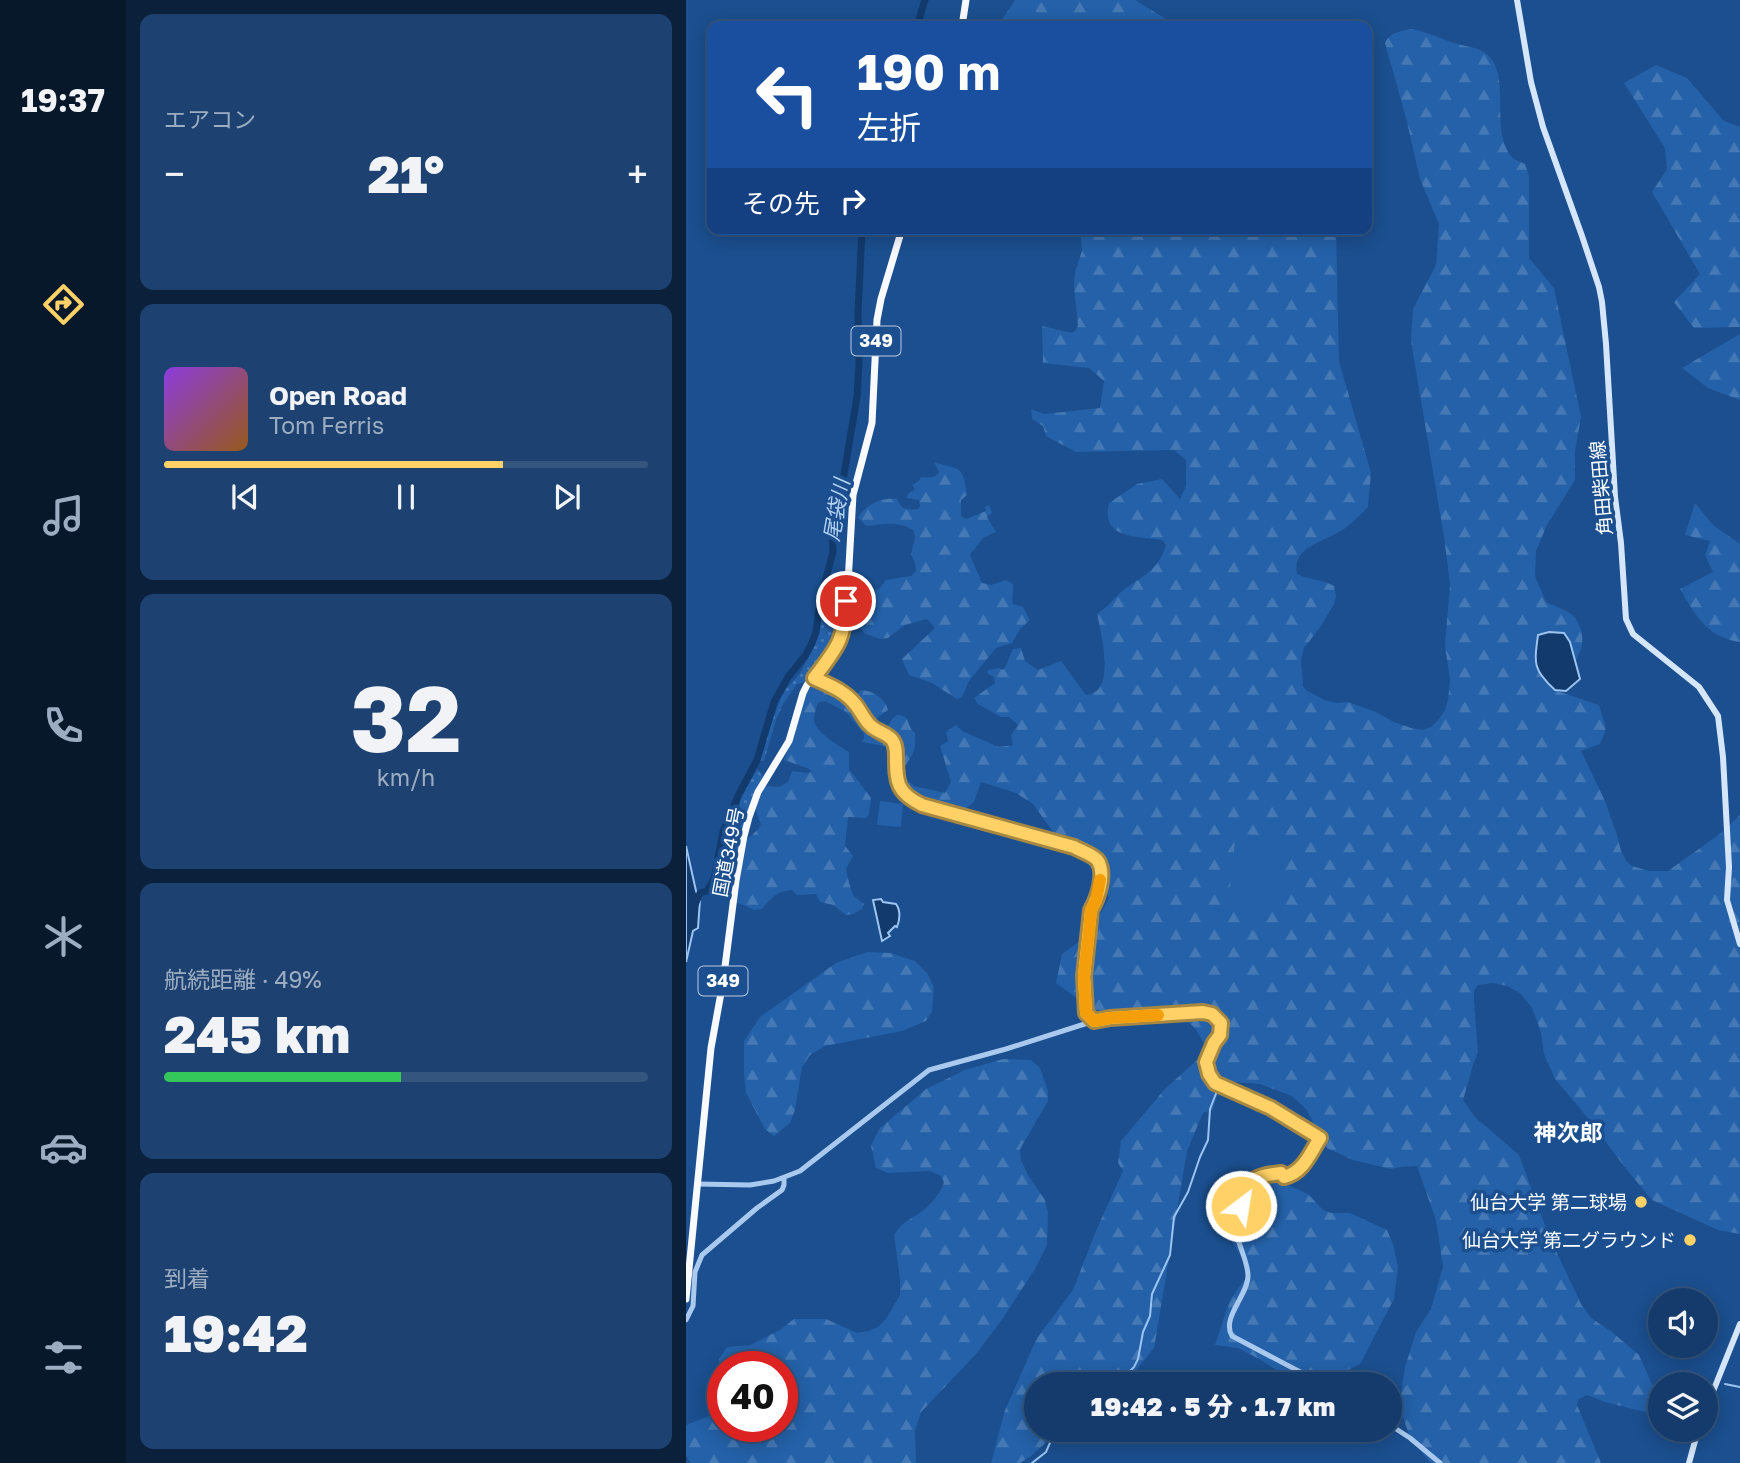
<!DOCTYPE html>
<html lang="ja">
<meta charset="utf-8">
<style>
body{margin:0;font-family:"Golos Text","Noto Sans JP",sans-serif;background:#1d4271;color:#f1f3f6;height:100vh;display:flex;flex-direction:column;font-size:26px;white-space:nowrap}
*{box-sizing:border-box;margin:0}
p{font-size:23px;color:#9dadc1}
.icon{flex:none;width:38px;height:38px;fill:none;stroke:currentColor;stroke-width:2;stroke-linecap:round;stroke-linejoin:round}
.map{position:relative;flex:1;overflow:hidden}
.side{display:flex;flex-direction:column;gap:14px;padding:14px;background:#0b203b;width:560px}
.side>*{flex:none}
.guide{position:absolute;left:21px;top:21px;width:665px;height:214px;border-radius:14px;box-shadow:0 4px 18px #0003,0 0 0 2px #33557e;background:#1a4fa0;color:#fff;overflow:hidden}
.buttons{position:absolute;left:962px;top:1288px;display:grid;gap:14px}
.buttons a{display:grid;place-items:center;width:70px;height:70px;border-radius:50%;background:#143b6b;box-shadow:0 4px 18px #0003,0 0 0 2px #33557e;font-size:35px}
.speed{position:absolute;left:21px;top:1351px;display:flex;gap:14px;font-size:35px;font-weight:700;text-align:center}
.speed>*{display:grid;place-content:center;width:91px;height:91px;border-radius:50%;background:#143b6b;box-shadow:0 4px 18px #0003,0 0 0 2px #33557e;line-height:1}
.speed .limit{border:10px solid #d22;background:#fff;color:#111}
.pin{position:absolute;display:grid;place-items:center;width:60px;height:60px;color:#fff;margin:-30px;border:4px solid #fff;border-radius:50%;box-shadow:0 2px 7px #0007}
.me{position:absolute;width:77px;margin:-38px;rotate:31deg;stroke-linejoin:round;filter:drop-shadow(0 0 5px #0008)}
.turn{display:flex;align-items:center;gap:24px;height:147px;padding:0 35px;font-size:32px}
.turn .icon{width:91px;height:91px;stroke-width:2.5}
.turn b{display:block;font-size:49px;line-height:60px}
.then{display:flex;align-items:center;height:66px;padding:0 35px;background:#0003;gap:14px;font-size:26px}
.big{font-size:52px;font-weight:800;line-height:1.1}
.side .widget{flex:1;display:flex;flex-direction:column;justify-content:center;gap:10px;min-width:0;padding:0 24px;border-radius:14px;background:#1d4271}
.side .dial{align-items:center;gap:0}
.dial b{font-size:91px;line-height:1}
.song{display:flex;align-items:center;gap:21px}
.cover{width:84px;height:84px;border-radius:10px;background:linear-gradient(135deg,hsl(270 70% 55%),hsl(30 70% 35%))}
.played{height:7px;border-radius:4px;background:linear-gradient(90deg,#ffd166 70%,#33557e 70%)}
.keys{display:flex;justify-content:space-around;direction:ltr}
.heat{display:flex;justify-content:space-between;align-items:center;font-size:38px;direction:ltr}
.charge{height:10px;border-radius:5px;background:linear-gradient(90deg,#34c759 49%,#33557e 0)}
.trip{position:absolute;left:338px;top:1372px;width:378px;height:70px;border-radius:35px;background:#143b6b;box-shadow:0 4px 18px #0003,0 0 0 2px #33557e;font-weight:800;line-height:70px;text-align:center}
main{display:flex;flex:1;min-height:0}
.dock{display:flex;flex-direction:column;width:126px;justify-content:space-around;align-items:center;background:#08182b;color:#9dadc1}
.dock .icon{width:49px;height:49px}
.dock .on{color:#ffd166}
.dock b{font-size:32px;color:#f1f3f6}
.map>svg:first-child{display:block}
.grass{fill:url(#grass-dots)}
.forest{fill:url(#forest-firs)}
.pitch{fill:#2461a8}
.water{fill:#123a6d;stroke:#9cc4f0;stroke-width:2}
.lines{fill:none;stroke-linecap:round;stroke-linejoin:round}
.stream{stroke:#9cc4f0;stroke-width:2}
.river{stroke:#123a6d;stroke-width:7}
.tertiary{stroke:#a9c9ee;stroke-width:5}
.secondary{stroke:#d6e6fa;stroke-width:6}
.trunk{stroke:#f8faff;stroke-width:7}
.route-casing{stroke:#a68842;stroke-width:18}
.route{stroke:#ffd166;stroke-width:12}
.slow{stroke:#f59e0b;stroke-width:12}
.poi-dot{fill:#ffd166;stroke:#1b4f8f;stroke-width:2.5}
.labels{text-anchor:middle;stroke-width:7;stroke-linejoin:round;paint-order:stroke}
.shield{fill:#1b4f8f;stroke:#bbcadd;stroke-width:2}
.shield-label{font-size:18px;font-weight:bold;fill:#fff}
.street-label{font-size:19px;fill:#fff;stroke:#1b4f8f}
.poi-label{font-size:19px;fill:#fff;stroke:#1b4f8f;text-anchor:end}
.water-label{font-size:21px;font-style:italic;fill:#b5d3f5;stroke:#1b4f8f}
.quarter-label{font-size:23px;font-weight:bold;fill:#fff;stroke:#1b4f8f}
</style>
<main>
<nav class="dock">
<b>19:37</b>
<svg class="icon on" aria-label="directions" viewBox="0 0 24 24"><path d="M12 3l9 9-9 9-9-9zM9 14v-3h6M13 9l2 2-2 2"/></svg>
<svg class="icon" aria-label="music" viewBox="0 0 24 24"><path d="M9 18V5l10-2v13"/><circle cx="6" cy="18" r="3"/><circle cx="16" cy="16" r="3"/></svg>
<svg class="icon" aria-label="phone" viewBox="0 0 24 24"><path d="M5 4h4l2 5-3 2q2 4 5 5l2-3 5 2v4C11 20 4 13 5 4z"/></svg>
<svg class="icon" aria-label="climate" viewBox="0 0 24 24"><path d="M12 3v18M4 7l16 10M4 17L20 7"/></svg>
<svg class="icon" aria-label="car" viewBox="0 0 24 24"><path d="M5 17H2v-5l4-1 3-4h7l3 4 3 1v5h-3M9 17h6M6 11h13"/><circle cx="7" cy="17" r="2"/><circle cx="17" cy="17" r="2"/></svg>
<svg class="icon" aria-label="filters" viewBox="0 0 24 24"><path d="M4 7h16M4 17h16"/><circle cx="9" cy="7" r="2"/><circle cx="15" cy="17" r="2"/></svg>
</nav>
<section class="side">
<div class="widget"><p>エアコン</p>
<div class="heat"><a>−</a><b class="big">21°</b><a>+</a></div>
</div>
<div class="widget">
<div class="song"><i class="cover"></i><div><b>Open Road</b><p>Tom Ferris</p></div></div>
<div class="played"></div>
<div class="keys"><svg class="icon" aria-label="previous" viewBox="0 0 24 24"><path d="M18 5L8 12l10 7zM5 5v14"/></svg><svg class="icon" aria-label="pause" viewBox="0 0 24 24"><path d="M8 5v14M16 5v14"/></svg><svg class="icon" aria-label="next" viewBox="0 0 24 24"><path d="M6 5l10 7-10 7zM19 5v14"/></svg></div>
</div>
<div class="widget dial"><b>32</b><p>km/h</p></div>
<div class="widget"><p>航続距離 · 49%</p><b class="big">245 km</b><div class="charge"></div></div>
<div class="widget"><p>到着</p><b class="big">19:42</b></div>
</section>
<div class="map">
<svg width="1054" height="1463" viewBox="0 0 1054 1463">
<defs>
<pattern id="grass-dots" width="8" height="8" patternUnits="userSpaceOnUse" patternTransform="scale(1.75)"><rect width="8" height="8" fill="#2461a8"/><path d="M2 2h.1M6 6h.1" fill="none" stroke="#4579b5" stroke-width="1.8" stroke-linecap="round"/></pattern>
<pattern id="forest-firs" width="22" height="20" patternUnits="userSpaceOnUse" patternTransform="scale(1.75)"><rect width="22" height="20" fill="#2461a8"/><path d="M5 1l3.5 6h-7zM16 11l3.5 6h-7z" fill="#4579b5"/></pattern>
</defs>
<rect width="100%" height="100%" fill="#1b4f8f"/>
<path class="grass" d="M 145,572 L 154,574 L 147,581 L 143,606 L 155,606 L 154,629 L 144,648 L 119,682 L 111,684 L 97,704 L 90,720 L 78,761 L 73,761 L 77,747 L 94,700 L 100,689 L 114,673 L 126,651 L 133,633 L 135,602 Z
M 71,769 L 77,776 C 64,802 56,828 51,857 L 35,855 L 42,841 L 56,796 Z"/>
<path class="forest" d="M 329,0 L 449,0 L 480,19 L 487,26 L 312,26 Z
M 726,29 C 741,32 754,38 768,43 C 777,46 792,47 799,53 C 827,73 803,127 825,156 C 828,160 835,162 839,164 L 843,176 L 843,258 L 868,288 L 895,417 L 889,451 L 889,480 L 861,525 L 850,551 L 849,576 L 860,602 C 868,606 878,609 885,614 C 889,616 892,623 894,627 C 904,653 880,672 865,689 L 913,705 L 920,729 L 914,744 L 895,751 L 919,801 L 931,835 L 935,851 L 941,862 L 946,866 L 963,871 L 982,871 L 1035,833 L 1054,815 L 1054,1234 L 1032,1230 L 966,1200 L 941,1170 L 893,1107 L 869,1079 L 858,1054 L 855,1032 L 846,1008 L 834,993 L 821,986 L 807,983 L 792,985 L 788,991 L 788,1001 L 792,1052 L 787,1065 L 777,1100 L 789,1117 L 833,1155 L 863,1236 L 895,1304 L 905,1318 L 926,1332 L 953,1355 L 970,1393 L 962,1410 L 959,1412 L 919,1402 L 901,1395 L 893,1399 L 891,1405 L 915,1463 L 745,1463 L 742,1460 L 724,1438 L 717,1417 L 715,1393 L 719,1367 L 730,1332 L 745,1309 L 757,1267 L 750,1220 L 731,1166 L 714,1167 L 705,1169 L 667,1160 L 641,1148 L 620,1109 L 606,1096 L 574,1084 L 537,1081 L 526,1110 L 517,1113 L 501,1151 L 468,1348 L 444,1378 L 412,1381 L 410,1384 L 350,1384 L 350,1430 L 374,1430 L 345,1456 L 334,1463 L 305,1463 L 319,1410 L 351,1338 L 387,1290 L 409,1233 L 437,1171 L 432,1163 L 435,1141 L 478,1090 L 521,1051 C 516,1041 512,1029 503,1023 C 481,1008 448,1016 424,1018 L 420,1013 L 404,1008 L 370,983 L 376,954 L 401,936 L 414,915 L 423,898 L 419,883 L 395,857 L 370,836 L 347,804 L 330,793 L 295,782 L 288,802 L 276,812 L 257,809 L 228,800 L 217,787 L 213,776 L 213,752 L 209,739 L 202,732 L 186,724 L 170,701 L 169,696 L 175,690 C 187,691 199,698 202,710 L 192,717 L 190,722 L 201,728 L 206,719 L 211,715 C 227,716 219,725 229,733 C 230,749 228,753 219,766 L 220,779 L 228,786 L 259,793 L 265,782 L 254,746 L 262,741 L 260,732 L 270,725 L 276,731 L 313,747 L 327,745 L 325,735 L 332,725 L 323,717 L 315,717 L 292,704 L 288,698 L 309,683 L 308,677 L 301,673 L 302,670 L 313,668 L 317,670 C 322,664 323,656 327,649 L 335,648 L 339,661 L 352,670 L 375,661 L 400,695 C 431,693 415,634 411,614 C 421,608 427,599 435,592 C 455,576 472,572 480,545 L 476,540 C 460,537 429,539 423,521 C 421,515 422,508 423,503 L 451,484 L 476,479 L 494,499 L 500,486 L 500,460 L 488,450 L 390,452 L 360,436 L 357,426 L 346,419 L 345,409 L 358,414 L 414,408 L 418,381 L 403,368 L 357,363 L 356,326 L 386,333 L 390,330 L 392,325 L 388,287 L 389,272 L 396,251 L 394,229 L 650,229 L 653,361 L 685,473 L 682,507 C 673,516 663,527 651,533 C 634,543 606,548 611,574 C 623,580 636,579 648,586 L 650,596 L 648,604 L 635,626 L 618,648 L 615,660 L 617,686 L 620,690 L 638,700 L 650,703 L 662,702 L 690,712 L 708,722 L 725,728 L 737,730 L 745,727 L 753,719 L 759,710 L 762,700 L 764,680 L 759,646 L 764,584 L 758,537 L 725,341 L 727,309 L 750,265 L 753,224 L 734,179 L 720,118 L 699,43 C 704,32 715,31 726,29 Z
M 970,65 L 1001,78 L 1038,121 L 1054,127 L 1054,327 L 1008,328 L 988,302 L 1014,274 L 966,192 L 981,169 L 979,148 L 938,83 Z
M 1054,334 L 1054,400 L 1022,388 L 996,368 Z
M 248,462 C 275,471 276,463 281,495 L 275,500 L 275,516 L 280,519 L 300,511 L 299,507 L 303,505 L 306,513 L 301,517 L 310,532 L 297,538 L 284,555 L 296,583 L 305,585 L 320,580 L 327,584 C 328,592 325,598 327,604 L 337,607 L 344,620 L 334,629 L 326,643 L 310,648 L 283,681 L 276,697 L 271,699 L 246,683 L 223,675 L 216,659 L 249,628 L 241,619 L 219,625 L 202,638 L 194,639 L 178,633 C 175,626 166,621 164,614 C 161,607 165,588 166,579 L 175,581 L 178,592 L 193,589 L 200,580 L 225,576 L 230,571 L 229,562 L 225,555 L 229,537 L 227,530 C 209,520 199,525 180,526 L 172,517 C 182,504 194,497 211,499 C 216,510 220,510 232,509 L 234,506 L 233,500 L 221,498 L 222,494 L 229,489 L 226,485 L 233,481 L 235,477 C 242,477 250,479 253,472 Z
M 1009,503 L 1027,525 L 1054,544 L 1054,642 C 1022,638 1009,615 994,589 L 1027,572 L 1019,555 L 1024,541 L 999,535 Z
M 130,686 L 147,692 L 159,701 L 179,729 L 202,743 L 199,746 L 175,742 L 178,738 L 178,734 L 160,712 L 139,701 L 132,703 C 130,708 128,714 128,720 C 129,732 153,746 163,752 L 163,769 L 185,798 L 183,814 L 180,818 L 162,817 L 159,846 L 167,856 L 160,869 L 163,883 L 167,895 L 178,904 L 176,909 L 167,914 L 160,915 L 147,905 L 134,902 L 130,894 L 111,895 L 106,890 C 91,891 85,898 76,909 L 69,910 L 50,902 L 61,840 L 73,828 L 75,824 L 69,808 L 75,790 L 81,786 L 93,787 L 102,782 L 106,771 L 122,773 L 126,771 L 121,768 L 98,760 L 111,726 L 120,694 L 124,688 Z
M 181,952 L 204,953 L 229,961 L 241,973 L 248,987 L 246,1011 L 240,1021 L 216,1031 L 139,1046 L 124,1055 L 116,1067 L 109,1110 L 104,1123 L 88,1136 L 79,1129 L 60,1093 L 58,1074 L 58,1041 L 74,1017 L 150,963 Z
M 317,1059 L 345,1060 L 354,1068 L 362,1091 L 362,1101 L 334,1149 L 335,1160 L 342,1175 L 359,1200 L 362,1213 L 361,1245 L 349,1269 L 317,1318 L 291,1353 L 235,1412 L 229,1431 L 230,1463 L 5,1463 L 0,1456 L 0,1425 L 37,1411 L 37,1426 L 96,1426 L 96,1367 L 37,1367 L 37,1370 L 34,1368 L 33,1359 L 41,1347 L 64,1345 L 94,1330 L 108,1319 L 140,1319 L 171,1333 L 182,1331 L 192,1327 L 200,1319 L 214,1295 L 214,1279 L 208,1235 C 216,1221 226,1219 238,1210 C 246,1203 255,1192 258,1182 L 255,1176 L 244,1171 L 202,1173 L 190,1168 L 185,1146 L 193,1129 L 240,1089 L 279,1070 Z
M 588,1179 L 622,1194 L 637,1210 L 645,1213 L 664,1213 L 701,1230 L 707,1244 L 712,1267 L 708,1299 L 674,1364 L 633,1384 L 613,1384 L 575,1360 L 552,1348 L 529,1345 L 544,1300 L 559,1279 L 561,1273 L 556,1258 L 543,1237 L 541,1224 L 546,1211 L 563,1203 C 569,1191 574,1182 588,1179 Z"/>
<path class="pitch" d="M 194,801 L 217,804 L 215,827 L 191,825 Z
M 550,833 L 598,839 L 590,910 L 542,904 Z"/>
<path class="water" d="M 863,632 L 878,633 L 884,642 L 894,679 L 880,691 L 869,690 C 847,670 848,664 852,635 Z
M 0,846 L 10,891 L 14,900 L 12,928 L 7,931 L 0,962 Z
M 195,899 L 197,902 L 210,904 C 215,911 214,919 211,927 L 209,926 L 202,933 L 204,936 L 196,941 L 187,900 Z"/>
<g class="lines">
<path class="stream" d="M 414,1384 L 416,1381 L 426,1379 L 442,1373 L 448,1367 L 452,1359 L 457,1332 L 464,1316 L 466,1294 L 484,1255 L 488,1217 L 502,1192 L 514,1157 L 522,1140 L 524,1109 L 531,1091
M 1039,1384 L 1054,1387
M 346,1463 L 360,1452 L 366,1438 L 381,1430"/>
<path class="river" d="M 231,26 L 239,0
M 9,905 L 14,893 L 21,891 L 28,879 L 37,832 L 53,794 L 71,760 L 88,702 L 102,677 L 119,656 L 126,643 L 130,632 L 134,601 L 147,552 L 146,527 L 149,504 L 156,486 L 171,397 L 173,364 L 172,313 L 176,229"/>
<path class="tertiary" d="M 128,678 C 143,685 159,691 169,704 C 175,711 178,720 185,726 C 191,732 202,733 207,741 C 211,747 210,755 210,762 C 209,790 220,800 246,808 C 280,818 315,827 350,837 C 366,841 398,847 410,859 C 421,869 411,899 405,910 L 398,976 L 400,1013 L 408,1021
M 12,1184 L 64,1185 L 88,1181 L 114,1171 L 243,1070 L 320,1049 L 408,1021 L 424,1018 L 517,1012 L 526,1014 L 535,1023 L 534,1035 L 528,1043 L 520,1062 L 523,1074 L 529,1083 L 585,1108 L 634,1138 C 624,1153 618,1172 598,1177 L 595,1173 C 564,1177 560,1180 554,1212 C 553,1221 550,1230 552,1239 C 555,1250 562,1264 562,1276 C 562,1295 535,1318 546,1336 L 637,1384
M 0,1320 L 7,1306 L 9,1272 L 16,1255 L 71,1208 L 96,1190 L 98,1185 L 98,1178
M 704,1425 L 724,1438 L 754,1463"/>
<path class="secondary" d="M 831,0 L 845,82 L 857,127 L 896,236 L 913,287 L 916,302 L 920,344 L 929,497 L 935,543 L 940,619 L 947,634 L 1013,687 L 1032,716 L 1037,757 L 1043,867 L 1041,900 L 1054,944
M 1020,1409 L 1054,1324
M 1003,1463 L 1012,1430"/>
<path class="trunk" d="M 276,26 L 280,0
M 0,1299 L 25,1048 L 37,982 L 50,881 L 58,836 L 63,817 L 72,792 L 103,741 L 117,693 L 121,685 L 128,678 L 151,648 L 156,635 L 160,618 L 167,495 L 186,423 L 191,320 L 195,299 L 216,229"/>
</g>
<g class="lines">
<defs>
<path id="route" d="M 160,601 C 159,640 151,648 128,678 C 143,685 159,691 169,704 C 175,711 178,720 185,726 C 191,732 203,734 207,741 C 210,746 210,751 210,757 C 210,782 211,793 236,805 L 388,847 C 395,851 408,855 412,861 C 420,874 412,898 405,910 L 398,976 L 400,1013 L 408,1021 L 424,1018 L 517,1012 L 526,1014 L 535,1023 L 534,1035 L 528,1043 L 520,1062 L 523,1074 L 529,1083 L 585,1108 L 634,1138 C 624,1153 618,1172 598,1177 L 595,1173 C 570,1176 560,1178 555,1206"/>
</defs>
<use href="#route" class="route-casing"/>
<use href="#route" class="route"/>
<path class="slow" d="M 414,880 L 410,901 L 405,910 L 403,932 L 398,976 L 400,1013 L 408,1021 L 424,1018 L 472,1015"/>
</g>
<g class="poi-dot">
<circle cx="955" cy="1202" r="7"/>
<circle cx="1004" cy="1240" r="7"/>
</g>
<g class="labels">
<g class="shield">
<rect x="165.5" y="326.5" width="49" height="29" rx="5"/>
<rect x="12.5" y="966.5" width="49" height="29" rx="5"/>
</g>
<g class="shield-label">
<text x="190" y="347">349</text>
<text x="37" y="987">349</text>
</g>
<g class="street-label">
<text transform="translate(915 488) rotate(-95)" y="7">角田柴田線</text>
<text transform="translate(42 852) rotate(-79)" y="7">国道349号</text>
</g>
<g class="poi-label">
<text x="941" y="1209">仙台大学 第二球場</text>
<text x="990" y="1247">仙台大学 第二グラウンド</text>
</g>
<g class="water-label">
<text transform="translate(151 510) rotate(-80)" y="7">尾袋川</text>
</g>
<g class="quarter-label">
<text x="882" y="1141">神次郎</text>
</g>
</g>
</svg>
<div class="buttons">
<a><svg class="icon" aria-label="sound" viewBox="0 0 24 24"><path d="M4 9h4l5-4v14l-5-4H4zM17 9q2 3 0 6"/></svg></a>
<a><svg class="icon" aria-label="layers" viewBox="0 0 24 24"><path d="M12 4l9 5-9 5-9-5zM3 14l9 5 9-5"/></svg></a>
</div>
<div class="speed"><div class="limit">40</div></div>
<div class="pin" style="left:160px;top:601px;background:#d93025"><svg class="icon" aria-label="arrive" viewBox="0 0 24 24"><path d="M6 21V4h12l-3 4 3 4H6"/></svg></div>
<svg class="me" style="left:555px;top:1206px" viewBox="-20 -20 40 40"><circle r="17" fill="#ffd166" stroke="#fff" stroke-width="3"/><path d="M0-11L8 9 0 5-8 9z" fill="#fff"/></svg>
<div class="trip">19:42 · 5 分 · 1.7 km</div>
<div class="guide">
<div class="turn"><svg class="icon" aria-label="left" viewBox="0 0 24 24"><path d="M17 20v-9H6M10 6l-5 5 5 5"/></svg><div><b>190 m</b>左折</div></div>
<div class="then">その先<svg class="icon" aria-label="right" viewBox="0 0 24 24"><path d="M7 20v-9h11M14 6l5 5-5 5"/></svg></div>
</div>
</div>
</main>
